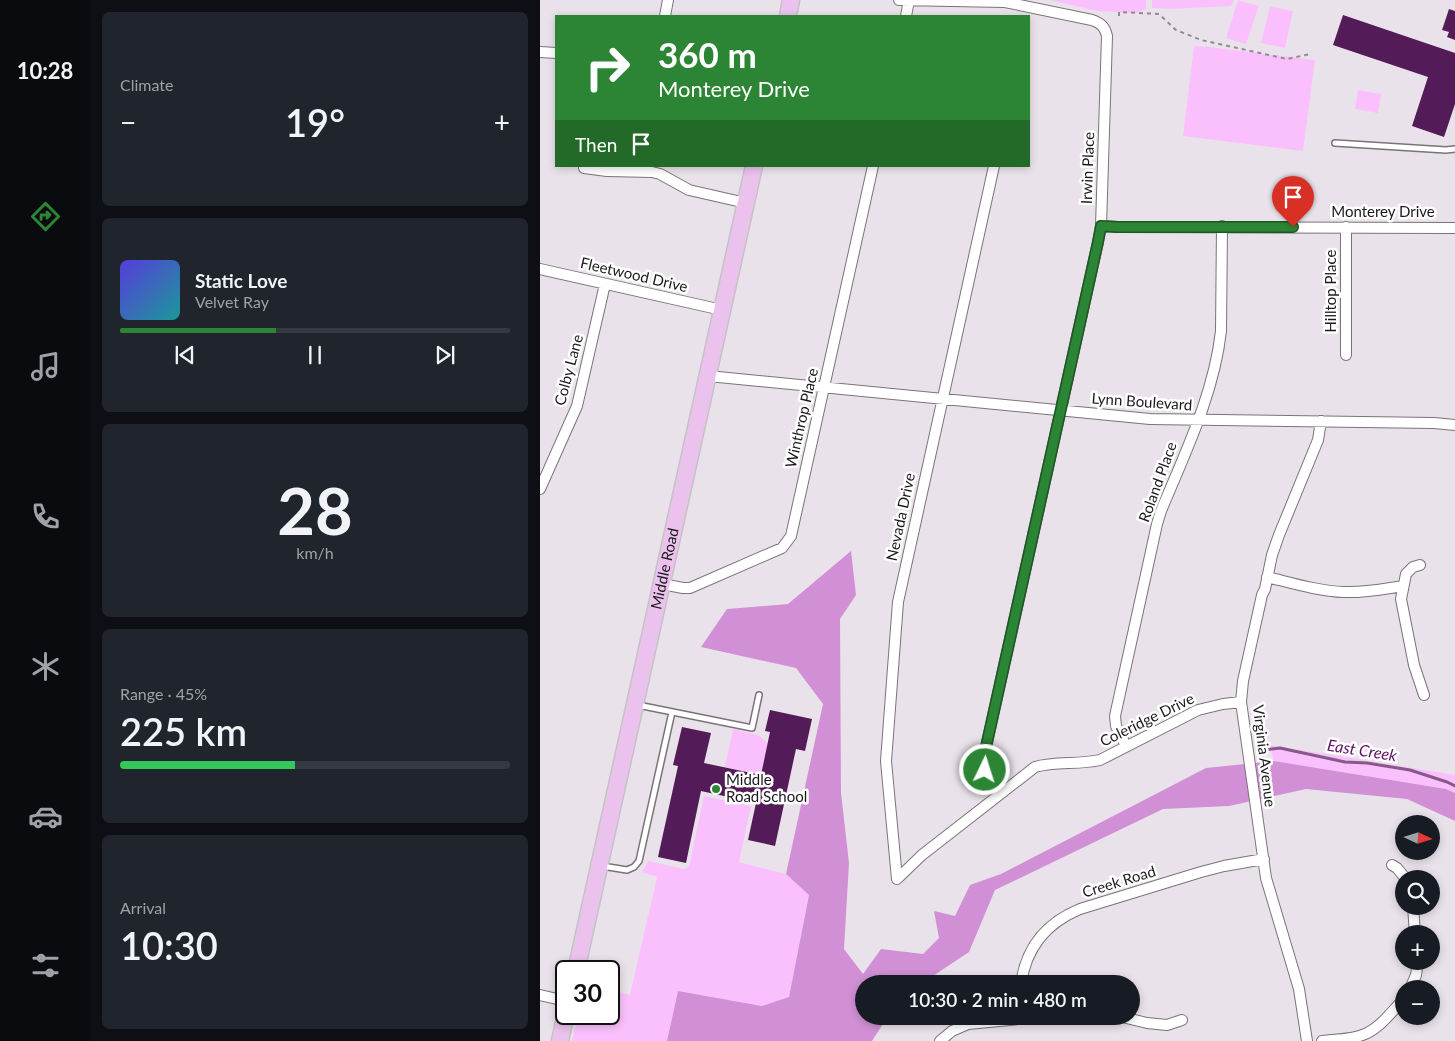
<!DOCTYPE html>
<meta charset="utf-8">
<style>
body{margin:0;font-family:Lato,sans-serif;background:#20242c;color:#f1f3f6;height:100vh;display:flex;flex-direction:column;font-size:19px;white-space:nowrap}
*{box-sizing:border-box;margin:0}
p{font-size:16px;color:#9ea1a6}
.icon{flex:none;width:28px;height:28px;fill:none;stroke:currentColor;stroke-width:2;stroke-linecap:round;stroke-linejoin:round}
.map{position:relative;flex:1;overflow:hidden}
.details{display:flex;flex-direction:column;gap:12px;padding:12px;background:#0d0f14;width:450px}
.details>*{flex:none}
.banner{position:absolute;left:15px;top:15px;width:475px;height:152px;border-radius:0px;box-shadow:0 2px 8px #0003;background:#2c8534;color:#fff;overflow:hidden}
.needle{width:32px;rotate:94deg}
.buttons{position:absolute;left:855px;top:815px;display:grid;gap:10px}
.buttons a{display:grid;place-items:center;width:45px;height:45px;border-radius:50%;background:#171b24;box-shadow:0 2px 8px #0003;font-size:25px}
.speed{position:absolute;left:15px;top:960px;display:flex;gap:10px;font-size:25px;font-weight:700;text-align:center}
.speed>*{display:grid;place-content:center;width:65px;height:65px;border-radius:50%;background:#171b24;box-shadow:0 2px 8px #0003;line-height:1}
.speed .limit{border:2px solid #111;border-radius:8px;background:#fff;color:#111}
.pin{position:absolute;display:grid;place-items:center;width:42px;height:42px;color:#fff;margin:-51px -21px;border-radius:50% 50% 50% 0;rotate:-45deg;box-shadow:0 0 5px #0007}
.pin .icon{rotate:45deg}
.me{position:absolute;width:55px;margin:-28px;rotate:4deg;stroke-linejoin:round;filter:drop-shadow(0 0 4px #0008)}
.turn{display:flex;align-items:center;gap:18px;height:105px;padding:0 20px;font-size:22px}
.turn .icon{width:65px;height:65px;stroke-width:2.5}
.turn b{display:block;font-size:35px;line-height:42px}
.then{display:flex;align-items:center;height:48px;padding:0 20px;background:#0003;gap:10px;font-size:19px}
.big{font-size:38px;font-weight:600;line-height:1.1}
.details .card{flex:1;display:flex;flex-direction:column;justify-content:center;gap:8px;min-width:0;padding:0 18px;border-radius:8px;background:#20242c}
.details .dial{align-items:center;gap:0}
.dial b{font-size:65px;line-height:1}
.song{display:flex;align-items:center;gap:15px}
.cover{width:60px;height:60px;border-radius:8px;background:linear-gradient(135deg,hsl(250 70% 55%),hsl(180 70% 35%))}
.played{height:5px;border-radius:2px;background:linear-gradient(90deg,#2c8534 40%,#363941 40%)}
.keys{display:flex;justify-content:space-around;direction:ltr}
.heat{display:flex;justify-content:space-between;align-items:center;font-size:28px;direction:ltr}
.charge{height:8px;border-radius:4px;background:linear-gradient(90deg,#34c759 45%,#363941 0)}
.trip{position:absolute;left:315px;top:975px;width:285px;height:50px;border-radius:25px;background:#171b24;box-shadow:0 2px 8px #0003;font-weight:600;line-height:50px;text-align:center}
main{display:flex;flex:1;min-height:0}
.tabs{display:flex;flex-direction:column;width:90px;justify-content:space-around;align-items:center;background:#090b0e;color:#9ea1a6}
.tabs .icon{width:35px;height:35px}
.tabs .on{color:#2c8534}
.tabs b{font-size:22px;color:#f1f3f6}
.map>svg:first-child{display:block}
.green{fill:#fac0fd}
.forest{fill:#d190d5}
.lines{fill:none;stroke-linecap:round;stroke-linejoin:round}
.stream{stroke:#855988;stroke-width:3}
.building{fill:#541b59}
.service-casing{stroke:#7a737a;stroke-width:8}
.minor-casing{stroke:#7a737a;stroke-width:12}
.primary-casing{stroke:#c4c3c4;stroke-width:19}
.path{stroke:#918b91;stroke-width:2;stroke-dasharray:4 4;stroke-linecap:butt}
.service{stroke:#fff;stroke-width:5}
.minor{stroke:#fff;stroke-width:10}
.primary{stroke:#ebc2ee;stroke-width:16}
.route-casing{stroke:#1d5622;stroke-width:12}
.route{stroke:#2c8534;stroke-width:9}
.poi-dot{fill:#2c8534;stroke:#fff;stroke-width:2}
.labels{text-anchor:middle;stroke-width:5;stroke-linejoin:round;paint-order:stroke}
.street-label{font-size:15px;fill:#1c191c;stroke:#fff}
.poi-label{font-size:15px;fill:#1c191c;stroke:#fff;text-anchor:start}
.water-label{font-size:16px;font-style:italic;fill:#5e0e64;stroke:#fff}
</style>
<main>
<nav class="tabs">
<b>10:28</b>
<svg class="icon on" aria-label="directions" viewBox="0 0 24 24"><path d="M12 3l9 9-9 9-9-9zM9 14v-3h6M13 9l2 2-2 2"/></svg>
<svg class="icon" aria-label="music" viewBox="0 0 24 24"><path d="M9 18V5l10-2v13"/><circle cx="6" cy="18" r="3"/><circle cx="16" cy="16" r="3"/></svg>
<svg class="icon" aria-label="phone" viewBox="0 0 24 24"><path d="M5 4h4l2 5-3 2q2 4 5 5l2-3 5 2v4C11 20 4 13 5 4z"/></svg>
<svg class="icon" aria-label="climate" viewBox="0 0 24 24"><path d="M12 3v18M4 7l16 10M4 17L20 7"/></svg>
<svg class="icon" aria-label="car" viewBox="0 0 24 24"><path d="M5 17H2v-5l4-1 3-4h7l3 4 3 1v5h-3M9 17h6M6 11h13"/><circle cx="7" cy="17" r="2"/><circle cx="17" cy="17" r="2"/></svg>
<svg class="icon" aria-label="filters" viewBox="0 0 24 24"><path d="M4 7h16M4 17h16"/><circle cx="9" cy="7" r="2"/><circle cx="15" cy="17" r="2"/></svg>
</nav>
<section class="details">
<div class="card"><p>Climate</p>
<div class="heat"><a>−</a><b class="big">19°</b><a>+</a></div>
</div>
<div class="card">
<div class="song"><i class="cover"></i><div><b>Static Love</b><p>Velvet Ray</p></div></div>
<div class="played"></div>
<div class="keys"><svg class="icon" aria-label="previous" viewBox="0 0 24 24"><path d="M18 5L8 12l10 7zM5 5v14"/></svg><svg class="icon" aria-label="pause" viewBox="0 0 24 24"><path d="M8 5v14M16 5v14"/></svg><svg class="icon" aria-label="next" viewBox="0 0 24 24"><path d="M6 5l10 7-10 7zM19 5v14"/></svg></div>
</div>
<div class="card dial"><b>28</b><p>km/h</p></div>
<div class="card"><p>Range · 45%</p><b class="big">225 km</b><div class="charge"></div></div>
<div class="card"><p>Arrival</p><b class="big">10:30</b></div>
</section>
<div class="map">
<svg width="915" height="1041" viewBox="0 0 915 1041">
<rect width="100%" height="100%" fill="#eae2ea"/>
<path class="green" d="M 510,0 L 606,0 L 606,9 L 595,13 L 557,11 Z
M 612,0 L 694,0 L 691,6 L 630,9 L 612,8 Z
M 698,0 L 719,6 L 706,44 L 686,38 Z
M 730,6 L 753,11 L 745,48 L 721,43 Z
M 654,46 L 664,47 L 666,46 L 668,47 L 775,60 L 763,151 L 643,136 Z
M 818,90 L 841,94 L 838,113 L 815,109 Z
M 193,729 L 218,735 L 228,743 L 221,775 L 185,767 Z
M 730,745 L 915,775 L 915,793 L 906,789 L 734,761 Z
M 164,796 L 211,806 L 199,862 L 246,874 L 269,894 L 249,997 L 223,1006 L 138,991 L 127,1041 L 32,1041 L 38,1014 L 69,1014 L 69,990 L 90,995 L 117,877 L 102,872 L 108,861 L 144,869 L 149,867 Z"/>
<path class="forest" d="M 311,551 L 316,595 L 300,619 L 301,793 L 309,863 L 304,949 L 323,974 L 341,949 L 383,954 L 399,938 L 394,911 L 415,916 L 430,885 L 461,874 L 666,768 L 734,761 L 906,789 L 915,793 L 915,821 L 867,799 L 766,789 L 689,806 L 623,809 L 455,890 L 429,952 L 381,984 L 324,984 L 324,1016 L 348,1016 L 332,1041 L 127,1041 L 138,991 L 222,1006 L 249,997 L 269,895 L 246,874 L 283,704 L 256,668 L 161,647 L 187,609 L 248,604 Z"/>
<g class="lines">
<path class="stream" d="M 723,750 L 740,748 L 805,762 L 827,763 L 870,770 L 907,782 L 915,786"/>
</g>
<path class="building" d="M 909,9 L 915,11 L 915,40 L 907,37 L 909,32 L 902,30 Z
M 803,15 L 915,53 L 915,104 L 904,137 L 872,126 L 888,77 L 793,45 Z
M 230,710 L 272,719 L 265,751 L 256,749 L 235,846 L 208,840 L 216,803 L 161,791 L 146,863 L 118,857 L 138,766 L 133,765 L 142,727 L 171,733 L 164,763 L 221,775 L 230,732 L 225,731 Z"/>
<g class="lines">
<defs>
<path id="service" d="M 795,143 L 906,150 L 915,149
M 98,705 L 212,728 L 219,695
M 62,866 L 87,870 L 94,867 L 99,861 L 132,712"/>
<path id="minor" d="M 359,0 L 465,2 L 552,20 C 561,23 565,27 567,36 L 561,226 L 558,242 L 444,756 C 442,774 452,780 463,792
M 125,16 L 128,0
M 366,16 L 369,0
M 0,52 L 16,53
M 44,168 L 67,171 L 112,172 L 120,174 L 149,190 L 206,203
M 561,226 L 578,227 L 915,228
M 0,269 L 182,310
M 806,355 L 806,227
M 168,376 L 610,419 L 894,423 L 915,425
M 0,489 L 37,406 L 65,284
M 880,565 L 873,567 L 866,574 L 861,599 L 874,665 L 884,695
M 727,577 C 752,583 778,591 804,592 C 824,593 843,589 863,586
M 122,584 L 143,588 L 150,588 L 242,548 L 251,536 L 333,166
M 586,746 L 576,726 L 575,716 L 617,524 L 621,511 C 645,453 674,394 681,331 L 682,226
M 852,865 L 857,868 L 866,879
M 357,879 L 346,761 L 358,602 L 454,166
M 357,879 L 382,855 L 495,767 C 516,761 538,765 560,760 L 658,710 L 683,704 L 701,702
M 873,906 L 875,934
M 481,984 C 486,947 506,923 540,909 L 661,872 L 684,866 L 724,859
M 870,989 L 876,975 L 878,961
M 0,995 L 26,1001
M 578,1016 L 607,1023 L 627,1025 L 642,1020
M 400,1041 L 412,1031 L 428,1024 L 510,1016
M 767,1041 L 759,989 L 726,878 L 701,702 L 703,681 L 722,595 L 725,589 L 732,555 L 739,535 L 778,440 L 781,421
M 782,1041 C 797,1039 812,1040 825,1034 C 841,1027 852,1011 864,999"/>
<g id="primary">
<path d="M 248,16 L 251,0"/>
<path id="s1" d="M 36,971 L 214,166"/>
<path d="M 20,1041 L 26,1013"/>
</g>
</defs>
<use href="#service" class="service-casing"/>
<use href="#minor" class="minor-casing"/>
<use href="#primary" class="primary-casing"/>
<path class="path" d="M 579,16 L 579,12 L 619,14 L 636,30 L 661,40 L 747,59 L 770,54"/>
<use href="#service" class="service"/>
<use href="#minor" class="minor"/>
<use href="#primary" class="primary"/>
</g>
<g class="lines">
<defs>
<path id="route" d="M 445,770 L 443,764 L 444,756 L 558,242 L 561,226 L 578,227 L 753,227"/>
</defs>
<use href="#route" class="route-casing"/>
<use href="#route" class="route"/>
</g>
<circle class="poi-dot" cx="176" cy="789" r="5"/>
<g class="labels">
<g class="street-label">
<text transform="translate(548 168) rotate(-88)" y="5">Irwin Place</text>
<text x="843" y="217">Monterey Drive</text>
<text transform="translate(94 275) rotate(13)" y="5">Fleetwood Drive</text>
<text transform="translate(791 291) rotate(-90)" y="5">Hilltop Place</text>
<text transform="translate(29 370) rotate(-75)" y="5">Colby Lane</text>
<text transform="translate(602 402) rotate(4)" y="5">Lynn Boulevard</text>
<text transform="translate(262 418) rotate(-77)" y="5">Winthrop Place</text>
<text transform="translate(618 482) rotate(-70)" y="5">Roland Place</text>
<text transform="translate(361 517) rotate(-78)" y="5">Nevada Drive</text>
<text dy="5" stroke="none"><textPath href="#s1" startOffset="412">Middle Road</textPath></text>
<text transform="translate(607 720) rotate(-26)" y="5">Coleridge Drive</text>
<text transform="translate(724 756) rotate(83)" y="5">Virginia Avenue</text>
<text transform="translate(579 882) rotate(-17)" y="5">Creek Road</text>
</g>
<g class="poi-label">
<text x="186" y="785">Middle<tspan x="186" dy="17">Road School</tspan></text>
</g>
<g class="water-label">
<text transform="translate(822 750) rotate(9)" y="6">East Creek</text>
</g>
</g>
</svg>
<div class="buttons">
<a><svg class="needle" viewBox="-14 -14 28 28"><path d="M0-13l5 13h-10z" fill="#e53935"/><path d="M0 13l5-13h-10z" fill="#9ea1a6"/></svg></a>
<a><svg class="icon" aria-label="search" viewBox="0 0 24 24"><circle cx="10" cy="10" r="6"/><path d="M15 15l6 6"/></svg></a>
<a>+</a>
<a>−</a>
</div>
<div class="speed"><div class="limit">30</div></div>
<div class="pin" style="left:753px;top:227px;background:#d93025"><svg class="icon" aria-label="arrive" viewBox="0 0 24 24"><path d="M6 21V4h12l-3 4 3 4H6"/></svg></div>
<svg class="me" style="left:445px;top:770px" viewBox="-20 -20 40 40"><circle r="17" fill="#2c8534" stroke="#fff" stroke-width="3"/><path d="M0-11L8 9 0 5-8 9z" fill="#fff"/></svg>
<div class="trip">10:30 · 2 min · 480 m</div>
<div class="banner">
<div class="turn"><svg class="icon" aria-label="right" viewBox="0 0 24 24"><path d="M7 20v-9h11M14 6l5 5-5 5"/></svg><div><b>360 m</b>Monterey Drive</div></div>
<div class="then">Then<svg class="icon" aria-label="arrive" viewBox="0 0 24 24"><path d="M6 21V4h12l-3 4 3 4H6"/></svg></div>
</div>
</div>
</main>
